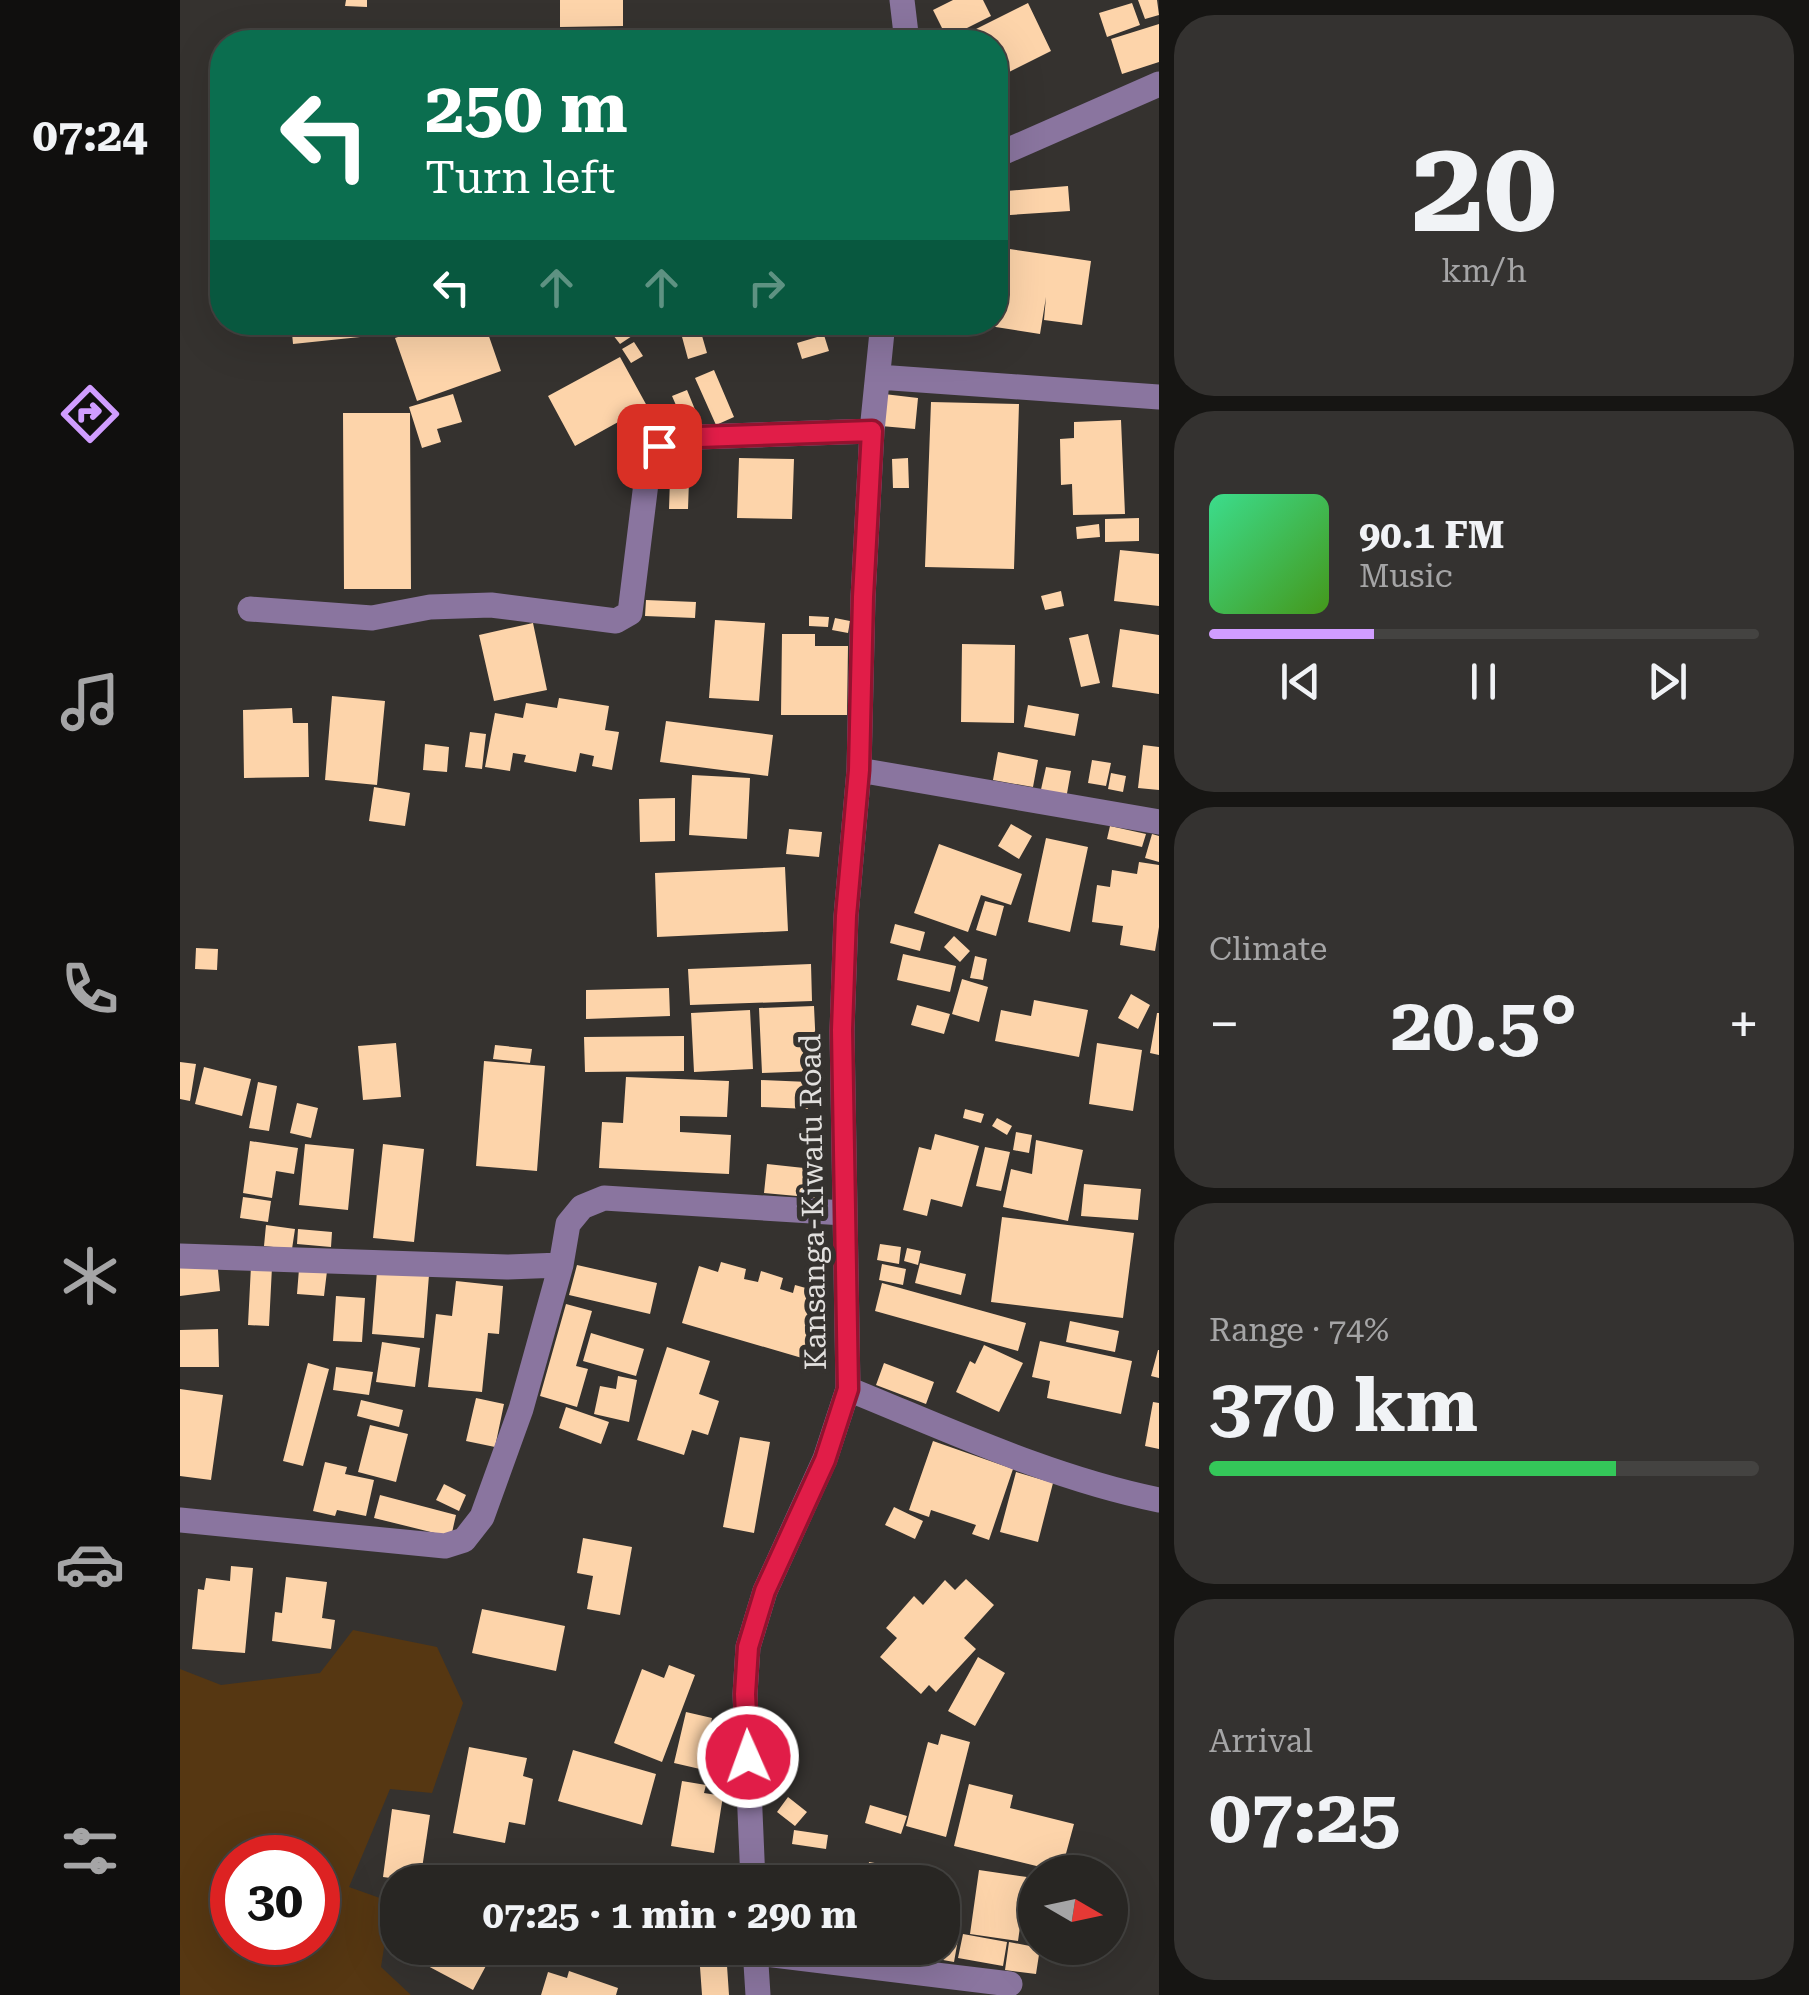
<!DOCTYPE html>
<meta charset="utf-8">
<style>
body{margin:0;font-family:"Roboto Serif",serif;background:#343230;color:#f1f3f6;height:100vh;display:flex;flex-direction:column;font-size:38px;white-space:nowrap}
*{box-sizing:border-box;margin:0}
p{font-size:32px;color:#a5a5a6}
.icon{flex:none;width:55px;height:55px;fill:none;stroke:currentColor;stroke-width:2;stroke-linecap:round;stroke-linejoin:round}
.map{position:relative;flex:1;overflow:hidden}
.side{display:flex;flex-direction:column;gap:15px;padding:15px;background:#161513;width:650px}
.side>*{flex:none}
.hud{position:absolute;left:30px;top:30px;width:798px;height:305px;border-radius:40px;box-shadow:0 10px 40px #0002,0 0 0 2px #444341;background:#0b6e4f;color:#fff;overflow:hidden}
.needle{width:65px;rotate:99deg}
.controls{position:absolute;left:838px;top:1855px;display:grid;gap:20px}
.controls a{display:grid;place-items:center;width:110px;height:110px;border-radius:50%;background:#282623;box-shadow:0 10px 40px #0002,0 0 0 2px #444341;font-size:50px}
.speed{position:absolute;left:30px;top:1835px;display:flex;gap:20px;font-size:50px;font-weight:700;text-align:center}
.speed>*{display:grid;place-content:center;width:130px;height:130px;border-radius:50%;background:#282623;box-shadow:0 10px 40px #0002,0 0 0 2px #444341;line-height:1}
.speed .limit{border:15px solid #d22;background:#fff;color:#111}
.pin{position:absolute;display:grid;place-items:center;width:85px;height:85px;color:#fff;margin:-42px;border-radius:20px;box-shadow:0 5px 15px #0006}
.me{position:absolute;width:110px;margin:-55px;rotate:358deg;stroke-linejoin:round;filter:drop-shadow(0 0 8px #0008)}
.turn{display:flex;align-items:center;gap:35px;height:210px;padding:0 50px;font-size:45px}
.turn .icon{width:130px;height:130px;stroke-width:2.5}
.turn b{display:block;font-size:70px;line-height:85px}
.lanes{display:flex;align-items:center;height:95px;padding:0 50px;background:#0003;justify-content:center;gap:50px;direction:ltr}
.lanes .off{opacity:.35}
.big{font-size:75px;font-weight:700;line-height:1.1}
.side .tile{flex:1;display:flex;flex-direction:column;justify-content:center;gap:15px;min-width:0;padding:0 35px;border-radius:40px;background:#343230}
.side .dial{align-items:center;gap:0}
.dial b{font-size:130px;line-height:1}
.song{display:flex;align-items:center;gap:30px}
.cover{width:120px;height:120px;border-radius:15px;background:linear-gradient(135deg,hsl(150 70% 55%),hsl(100 70% 35%))}
.played{height:10px;border-radius:5px;background:linear-gradient(90deg,#d09dff 30%,#444341 30%)}
.keys{display:flex;justify-content:space-around;direction:ltr}
.heat{display:flex;justify-content:space-between;align-items:center;font-size:55px;direction:ltr}
.charge{height:15px;border-radius:8px;background:linear-gradient(90deg,#34c759 74%,#444341 0)}
.trip{position:absolute;left:200px;top:1865px;width:580px;height:100px;border-radius:40px;background:#282623;box-shadow:0 10px 40px #0002,0 0 0 2px #444341;font-weight:700;line-height:100px;text-align:center}
main{display:flex;flex:1;min-height:0}
.tabs{display:flex;flex-direction:column;width:180px;justify-content:space-around;align-items:center;background:#100f0e;color:#a5a5a6}
.tabs .icon{width:70px;height:70px}
.tabs .active{color:#d09dff}
.tabs b{font-size:45px;color:#f1f3f6}
.map>svg:first-child{display:block}
.green{fill:#563712;fill-rule:evenodd}
.building{fill:#fdd4aa}
.lines{fill:none;stroke-linecap:round;stroke-linejoin:round}
.minor{stroke:#8a759f;stroke-width:25}
.route-casing{stroke:#92132f;stroke-width:25}
.route{stroke:#e11d48;stroke-width:18}
.labels{text-anchor:middle;stroke-width:10;stroke-linejoin:round;paint-order:stroke}
.street-label{font-size:30px;fill:#e2e0de;stroke:#35322f}
</style>
<main>
<nav class="tabs">
<b>07:24</b>
<svg class="icon active" aria-label="directions" viewBox="0 0 24 24"><path d="M12 3l9 9-9 9-9-9zM9 14v-3h6M13 9l2 2-2 2"/></svg>
<svg class="icon" aria-label="music" viewBox="0 0 24 24"><path d="M9 18V5l10-2v13"/><circle cx="6" cy="18" r="3"/><circle cx="16" cy="16" r="3"/></svg>
<svg class="icon" aria-label="phone" viewBox="0 0 24 24"><path d="M5 4h4l2 5-3 2q2 4 5 5l2-3 5 2v4C11 20 4 13 5 4z"/></svg>
<svg class="icon" aria-label="climate" viewBox="0 0 24 24"><path d="M12 3v18M4 7l16 10M4 17L20 7"/></svg>
<svg class="icon" aria-label="car" viewBox="0 0 24 24"><path d="M5 17H2v-5l4-1 3-4h7l3 4 3 1v5h-3M9 17h6M6 11h13"/><circle cx="7" cy="17" r="2"/><circle cx="17" cy="17" r="2"/></svg>
<svg class="icon" aria-label="filters" viewBox="0 0 24 24"><path d="M4 7h16M4 17h16"/><circle cx="9" cy="7" r="2"/><circle cx="15" cy="17" r="2"/></svg>
</nav>
<div class="map">
<svg width="979" height="1995" viewBox="0 0 979 1995">
<rect width="100%" height="100%" fill="#35322f"/>
<path class="green" d="M 173,1630 L 257,1647 L 283,1703 L 252,1793 L 210,1789 L 169,1887 L 211,1902 L 201,1967 L 231,1995 L 0,1995 L 0,1669 L 41,1685 L 140,1673 ZM 52,1858 L 138,1858 L 138,1942 L 52,1942 Z"/>
<path class="building" d="M 166,0 L 187,0 L 187,7 L 165,6 Z
M 380,0 L 443,0 L 443,26 L 380,27 Z
M 773,0 L 803,0 L 811,16 L 767,38 L 753,10 Z
M 958,0 L 977,0 L 979,15 L 965,19 Z
M 848,3 L 871,51 L 815,79 L 815,42 L 798,42 L 792,31 Z
M 952,3 L 960,25 L 927,37 L 919,13 Z
M 979,24 L 979,62 L 942,74 L 931,39 Z
M 888,186 L 890,211 L 815,216 L 815,192 Z
M 823,248 L 911,261 L 902,325 L 864,320 L 866,297 L 860,334 L 803,325 L 815,322 L 815,294 Z
M 111,322 L 227,322 L 228,332 L 113,344 Z
M 229,322 L 265,322 L 266,327 L 277,322 L 304,322 L 321,371 L 237,401 L 215,338 L 233,332 Z
M 498,322 L 518,322 L 527,353 L 508,359 Z
M 658,322 L 671,322 L 673,329 L 661,333 Z
M 445,326 L 452,336 L 440,344 L 433,335 Z
M 644,335 L 649,351 L 622,359 L 617,343 Z
M 454,342 L 463,356 L 451,363 L 442,349 Z
M 440,357 L 467,406 L 395,446 L 368,396 Z
M 534,370 L 554,417 L 536,425 L 515,378 Z
M 507,390 L 516,412 L 502,419 L 492,396 Z
M 273,394 L 282,422 L 257,429 L 261,442 L 242,448 L 229,407 Z
M 704,394 L 738,398 L 735,429 L 701,426 Z
M 751,402 L 839,404 L 834,569 L 745,567 Z
M 163,413 L 230,413 L 231,589 L 164,589 Z
M 941,420 L 945,514 L 893,515 L 892,484 L 881,485 L 880,439 L 894,438 L 894,422 Z
M 486,453 L 513,453 L 513,473 L 486,474 Z
M 559,458 L 614,459 L 612,519 L 557,518 Z
M 728,458 L 729,488 L 713,488 L 712,459 Z
M 490,479 L 509,480 L 508,509 L 489,509 Z
M 959,518 L 959,541 L 925,542 L 925,519 Z
M 919,524 L 920,537 L 897,539 L 896,527 Z
M 940,550 L 979,554 L 979,606 L 934,601 Z
M 881,591 L 884,606 L 865,610 L 861,596 Z
M 466,600 L 516,602 L 515,618 L 465,616 Z
M 629,616 L 649,617 L 648,627 L 629,626 Z
M 655,618 L 670,621 L 668,633 L 652,630 Z
M 535,620 L 585,623 L 579,701 L 529,698 Z
M 353,623 L 367,690 L 314,701 L 299,635 Z
M 940,629 L 979,635 L 979,694 L 932,687 Z
M 602,634 L 635,634 L 635,646 L 668,646 L 667,715 L 601,715 Z
M 908,634 L 920,683 L 901,687 L 889,638 Z
M 782,644 L 835,645 L 834,723 L 781,722 Z
M 152,696 L 205,701 L 197,785 L 145,780 Z
M 379,698 L 429,706 L 425,730 L 439,732 L 432,770 L 412,766 L 414,756 L 400,753 L 396,772 L 344,762 L 346,755 L 333,753 L 330,771 L 305,767 L 315,713 L 343,718 L 346,703 L 377,708 Z
M 848,705 L 899,714 L 895,736 L 844,727 Z
M 112,708 L 113,723 L 128,723 L 129,777 L 64,778 L 63,710 Z
M 486,721 L 593,735 L 588,776 L 480,762 Z
M 290,732 L 306,734 L 302,769 L 285,767 Z
M 245,744 L 269,747 L 267,772 L 243,770 Z
M 963,745 L 979,747 L 979,790 L 958,788 Z
M 818,752 L 858,760 L 853,787 L 813,780 Z
M 912,760 L 931,763 L 926,786 L 908,783 Z
M 866,767 L 891,771 L 886,799 L 860,794 Z
M 931,773 L 946,776 L 943,792 L 928,789 Z
M 512,775 L 570,778 L 567,839 L 509,835 Z
M 194,787 L 230,793 L 225,826 L 189,821 Z
M 495,798 L 495,841 L 460,842 L 459,799 Z
M 831,824 L 852,836 L 839,859 L 818,846 Z
M 930,826 L 966,834 L 962,847 L 927,839 Z
M 609,829 L 642,832 L 639,857 L 606,854 Z
M 972,834 L 979,836 L 979,862 L 965,858 Z
M 866,838 L 908,847 L 890,932 L 848,922 Z
M 759,844 L 842,874 L 831,905 L 801,895 L 788,932 L 734,913 Z
M 959,862 L 979,865 L 979,927 L 975,951 L 940,945 L 943,926 L 912,922 L 917,885 L 930,887 L 932,870 L 957,874 Z
M 605,867 L 608,931 L 477,937 L 475,873 Z
M 805,901 L 824,906 L 816,936 L 796,930 Z
M 715,924 L 745,932 L 740,951 L 710,943 Z
M 774,936 L 790,951 L 780,962 L 764,947 Z
M 16,948 L 38,949 L 37,970 L 15,969 Z
M 723,954 L 776,966 L 770,992 L 717,980 Z
M 795,956 L 807,959 L 803,980 L 790,978 Z
M 631,964 L 632,1001 L 510,1005 L 508,969 Z
M 782,979 L 808,987 L 799,1022 L 772,1014 Z
M 489,988 L 490,1016 L 406,1019 L 406,990 Z
M 951,994 L 970,1005 L 958,1029 L 938,1018 Z
M 854,1000 L 908,1010 L 899,1057 L 815,1041 L 821,1010 L 851,1016 Z
M 737,1005 L 770,1014 L 764,1034 L 731,1025 Z
M 634,1006 L 637,1071 L 582,1073 L 579,1008 Z
M 570,1010 L 573,1069 L 514,1072 L 511,1013 Z
M 977,1013 L 979,1013 L 979,1055 L 970,1053 Z
M 504,1036 L 504,1071 L 405,1072 L 404,1037 Z
M 216,1043 L 221,1097 L 183,1100 L 178,1046 Z
M 917,1043 L 962,1050 L 953,1111 L 909,1104 Z
M 315,1045 L 352,1049 L 350,1063 L 313,1059 Z
M 304,1061 L 365,1066 L 357,1171 L 296,1166 Z
M 0,1062 L 16,1064 L 10,1101 L 0,1099 Z
M 24,1067 L 71,1079 L 62,1116 L 15,1104 Z
M 446,1077 L 549,1081 L 547,1117 L 500,1116 L 500,1132 L 551,1135 L 549,1174 L 419,1168 L 422,1122 L 443,1123 Z
M 581,1080 L 629,1082 L 628,1109 L 581,1107 Z
M 78,1082 L 97,1086 L 89,1131 L 69,1128 Z
M 117,1103 L 138,1108 L 131,1138 L 110,1133 Z
M 785,1109 L 804,1114 L 801,1123 L 783,1118 Z
M 817,1118 L 832,1126 L 827,1135 L 812,1126 Z
M 836,1132 L 852,1135 L 849,1153 L 833,1150 Z
M 755,1134 L 799,1146 L 782,1207 L 751,1199 L 747,1216 L 723,1210 L 739,1147 L 751,1150 Z
M 856,1140 L 903,1150 L 888,1221 L 823,1207 L 831,1169 L 852,1174 Z
M 70,1141 L 118,1148 L 114,1174 L 96,1171 L 92,1198 L 63,1193 Z
M 627,1141 L 645,1143 L 639,1198 L 584,1193 L 587,1164 L 624,1168 Z
M 125,1144 L 174,1149 L 168,1210 L 119,1205 Z
M 203,1144 L 244,1149 L 234,1242 L 193,1238 Z
M 805,1147 L 830,1152 L 821,1191 L 796,1186 Z
M 904,1184 L 961,1189 L 958,1220 L 901,1216 Z
M 63,1197 L 91,1201 L 88,1222 L 60,1218 Z
M 822,1217 L 954,1233 L 943,1318 L 811,1302 Z
M 86,1225 L 115,1229 L 112,1249 L 84,1246 Z
M 118,1229 L 152,1232 L 151,1247 L 117,1244 Z
M 700,1244 L 721,1247 L 719,1264 L 697,1260 Z
M 727,1248 L 741,1251 L 738,1265 L 724,1261 Z
M 37,1259 L 40,1291 L 0,1296 L 0,1264 Z
M 541,1262 L 566,1269 L 564,1279 L 578,1282 L 581,1271 L 603,1278 L 600,1289 L 613,1293 L 615,1285 L 640,1292 L 622,1358 L 502,1323 L 519,1266 L 538,1272 Z
M 740,1263 L 786,1274 L 781,1295 L 735,1283 Z
M 702,1264 L 726,1269 L 723,1285 L 699,1280 Z
M 397,1265 L 477,1283 L 470,1314 L 389,1295 Z
M 71,1266 L 92,1267 L 89,1326 L 68,1325 Z
M 119,1269 L 147,1271 L 144,1296 L 117,1294 Z
M 197,1271 L 249,1275 L 244,1338 L 192,1334 Z
M 276,1281 L 323,1286 L 319,1334 L 308,1333 L 302,1392 L 248,1387 L 256,1314 L 272,1316 Z
M 702,1283 L 846,1323 L 838,1351 L 695,1311 Z
M 156,1296 L 185,1298 L 182,1342 L 153,1341 Z
M 386,1304 L 412,1311 L 396,1366 L 408,1369 L 397,1407 L 360,1396 Z
M 890,1321 L 939,1331 L 935,1352 L 886,1342 Z
M 38,1329 L 39,1367 L 0,1367 L 0,1330 Z
M 411,1333 L 464,1349 L 456,1376 L 403,1361 Z
M 860,1341 L 952,1361 L 941,1414 L 867,1398 L 870,1381 L 852,1377 Z
M 202,1342 L 240,1348 L 235,1387 L 196,1382 Z
M 804,1345 L 843,1363 L 819,1412 L 776,1392 L 790,1361 L 795,1364 Z
M 487,1347 L 530,1361 L 519,1394 L 539,1401 L 528,1435 L 512,1430 L 504,1455 L 457,1440 Z
M 978,1350 L 979,1350 L 979,1378 L 971,1376 Z
M 128,1363 L 149,1369 L 123,1466 L 103,1461 Z
M 704,1363 L 754,1382 L 746,1404 L 696,1385 Z
M 156,1367 L 193,1372 L 189,1395 L 153,1390 Z
M 438,1376 L 457,1380 L 449,1422 L 414,1414 L 420,1386 L 436,1389 Z
M 0,1389 L 43,1395 L 31,1480 L 0,1476 Z
M 296,1398 L 324,1404 L 315,1447 L 286,1441 Z
M 181,1400 L 223,1410 L 219,1427 L 177,1416 Z
M 973,1402 L 979,1403 L 979,1449 L 965,1446 Z
M 386,1407 L 429,1422 L 421,1444 L 379,1428 Z
M 190,1425 L 228,1434 L 216,1482 L 178,1472 Z
M 560,1437 L 590,1442 L 574,1533 L 543,1527 Z
M 753,1441 L 833,1469 L 809,1540 L 792,1534 L 796,1525 L 751,1510 L 749,1517 L 729,1510 Z
M 145,1462 L 167,1467 L 165,1474 L 194,1480 L 186,1516 L 157,1510 L 155,1516 L 133,1511 Z
M 836,1472 L 873,1483 L 858,1542 L 820,1532 Z
M 264,1484 L 286,1495 L 279,1511 L 256,1500 Z
M 200,1495 L 276,1515 L 271,1537 L 194,1518 Z
M 714,1507 L 743,1521 L 735,1539 L 705,1525 Z
M 403,1538 L 452,1547 L 440,1615 L 407,1609 L 413,1576 L 397,1573 Z
M 51,1566 L 73,1568 L 65,1653 L 12,1649 L 18,1589 L 24,1590 L 26,1578 L 50,1581 Z
M 106,1577 L 147,1582 L 142,1618 L 155,1620 L 151,1649 L 92,1641 L 95,1612 L 102,1613 Z
M 786,1579 L 814,1605 L 784,1638 L 796,1649 L 756,1692 L 749,1685 L 741,1694 L 700,1657 L 717,1638 L 706,1628 L 734,1596 L 743,1605 L 765,1580 L 775,1590 Z
M 302,1609 L 385,1626 L 376,1671 L 292,1653 Z
M 798,1657 L 825,1673 L 795,1726 L 768,1711 Z
M 489,1665 L 515,1675 L 482,1762 L 434,1743 L 462,1669 L 484,1678 Z
M 506,1712 L 532,1718 L 520,1769 L 494,1763 Z
M 761,1734 L 790,1742 L 766,1837 L 726,1826 L 748,1742 L 758,1745 Z
M 289,1747 L 347,1758 L 343,1776 L 353,1779 L 345,1825 L 329,1822 L 325,1843 L 273,1833 Z
M 393,1750 L 476,1774 L 462,1825 L 378,1801 Z
M 502,1781 L 526,1785 L 524,1793 L 543,1796 L 534,1853 L 491,1846 Z
M 789,1784 L 833,1795 L 830,1808 L 894,1824 L 881,1872 L 774,1846 Z
M 608,1797 L 627,1812 L 615,1826 L 597,1812 Z
M 690,1805 L 727,1816 L 721,1834 L 685,1823 Z
M 212,1809 L 250,1815 L 240,1882 L 203,1877 Z
M 614,1830 L 648,1835 L 646,1849 L 612,1844 Z
M 689,1862 L 763,1875 L 762,1882 L 686,1882 Z
M 799,1870 L 847,1877 L 838,1941 L 790,1934 Z
M 762,1931 L 779,1934 L 774,1962 L 703,1949 L 762,1948 Z
M 783,1934 L 827,1942 L 823,1966 L 778,1958 Z
M 829,1942 L 860,1948 L 856,1974 L 825,1970 Z
M 233,1948 L 313,1948 L 315,1949 L 293,1990 L 229,1956 Z
M 546,1951 L 549,1995 L 522,1995 L 519,1953 Z
M 389,1971 L 438,1988 L 436,1995 L 361,1995 L 368,1972 L 387,1978 Z"/>
<g class="lines">
<path class="minor" d="M 722,0 L 727,42
M 815,156 L 979,84
M 698,377 L 979,397
M 70,609 L 192,618 L 250,607 L 311,605 L 436,621 L 450,613 L 469,459 L 489,438 L 692,431
M 679,770 L 979,822
M 0,1256 L 327,1267 L 381,1265
M 668,1389 C 769,1430 871,1478 979,1500
M 0,1520 L 265,1546 L 284,1540 L 302,1517 L 341,1409 L 381,1265 L 388,1224 L 402,1207 L 424,1198 L 664,1213
M 573,1882 L 565,1694 L 568,1647 L 585,1591 L 645,1459 L 668,1389 L 662,1031 L 666,916 L 679,770 L 683,597 L 692,431 L 703,322
M 575,1948 L 578,1995
M 576,1953 L 830,1984"/>
</g>
<g class="lines">
<defs>
<path id="route" d="M 479,446 L 490,438 L 692,431 L 683,597 L 679,770 L 666,916 L 662,1030 L 668,1389 L 645,1460 L 585,1591 L 568,1647 L 565,1694 L 568,1757"/>
</defs>
<use href="#route" class="route-casing"/>
<use href="#route" class="route"/>
</g>
<g class="labels">
<g class="street-label">
<text transform="translate(633 1202) rotate(-91)" y="10">Kansanga-Kiwafu Road</text>
</g>
</g>
</svg>
<div class="controls">
<a><svg class="needle" viewBox="-14 -14 28 28"><path d="M0-13l5 13h-10z" fill="#e53935"/><path d="M0 13l5-13h-10z" fill="#a5a5a6"/></svg></a>
</div>
<div class="speed"><div class="limit">30</div></div>
<div class="pin" style="left:479px;top:446px;background:#d93025"><svg class="icon" aria-label="arrive" viewBox="0 0 24 24"><path d="M6 21V4h12l-3 4 3 4H6"/></svg></div>
<svg class="me" style="left:568px;top:1757px" viewBox="-20 -20 40 40"><circle r="17" fill="#e11d48" stroke="#fff" stroke-width="3"/><path d="M0-11L8 9 0 5-8 9z" fill="#fff"/></svg>
<div class="trip">07:25 · 1 min · 290 m</div>
<div class="hud">
<div class="turn"><svg class="icon" aria-label="left" viewBox="0 0 24 24"><path d="M17 20v-9H6M10 6l-5 5 5 5"/></svg><div><b>250 m</b>Turn left</div></div>
<div class="lanes"><svg class="icon" aria-label="left" viewBox="0 0 24 24"><path d="M17 20v-9H6M10 6l-5 5 5 5"/></svg><svg class="icon off" aria-label="ahead" viewBox="0 0 24 24"><path d="M12 20V5M6 11l6-6 6 6"/></svg><svg class="icon off" aria-label="ahead" viewBox="0 0 24 24"><path d="M12 20V5M6 11l6-6 6 6"/></svg><svg class="icon off" aria-label="right" viewBox="0 0 24 24"><path d="M7 20v-9h11M14 6l5 5-5 5"/></svg></div>
</div>
</div>
<section class="side">
<div class="tile dial"><b>20</b><p>km/h</p></div>
<div class="tile">
<div class="song"><i class="cover"></i><div><b>90.1 FM</b><p>Music</p></div></div>
<div class="played"></div>
<div class="keys"><svg class="icon" aria-label="previous" viewBox="0 0 24 24"><path d="M18 5L8 12l10 7zM5 5v14"/></svg><svg class="icon" aria-label="pause" viewBox="0 0 24 24"><path d="M8 5v14M16 5v14"/></svg><svg class="icon" aria-label="next" viewBox="0 0 24 24"><path d="M6 5l10 7-10 7zM19 5v14"/></svg></div>
</div>
<div class="tile"><p>Climate</p>
<div class="heat"><a>−</a><b class="big">20.5°</b><a>+</a></div>
</div>
<div class="tile"><p>Range · 74%</p><b class="big">370 km</b><div class="charge"></div></div>
<div class="tile"><p>Arrival</p><b class="big">07:25</b></div>
</section>
</main>
